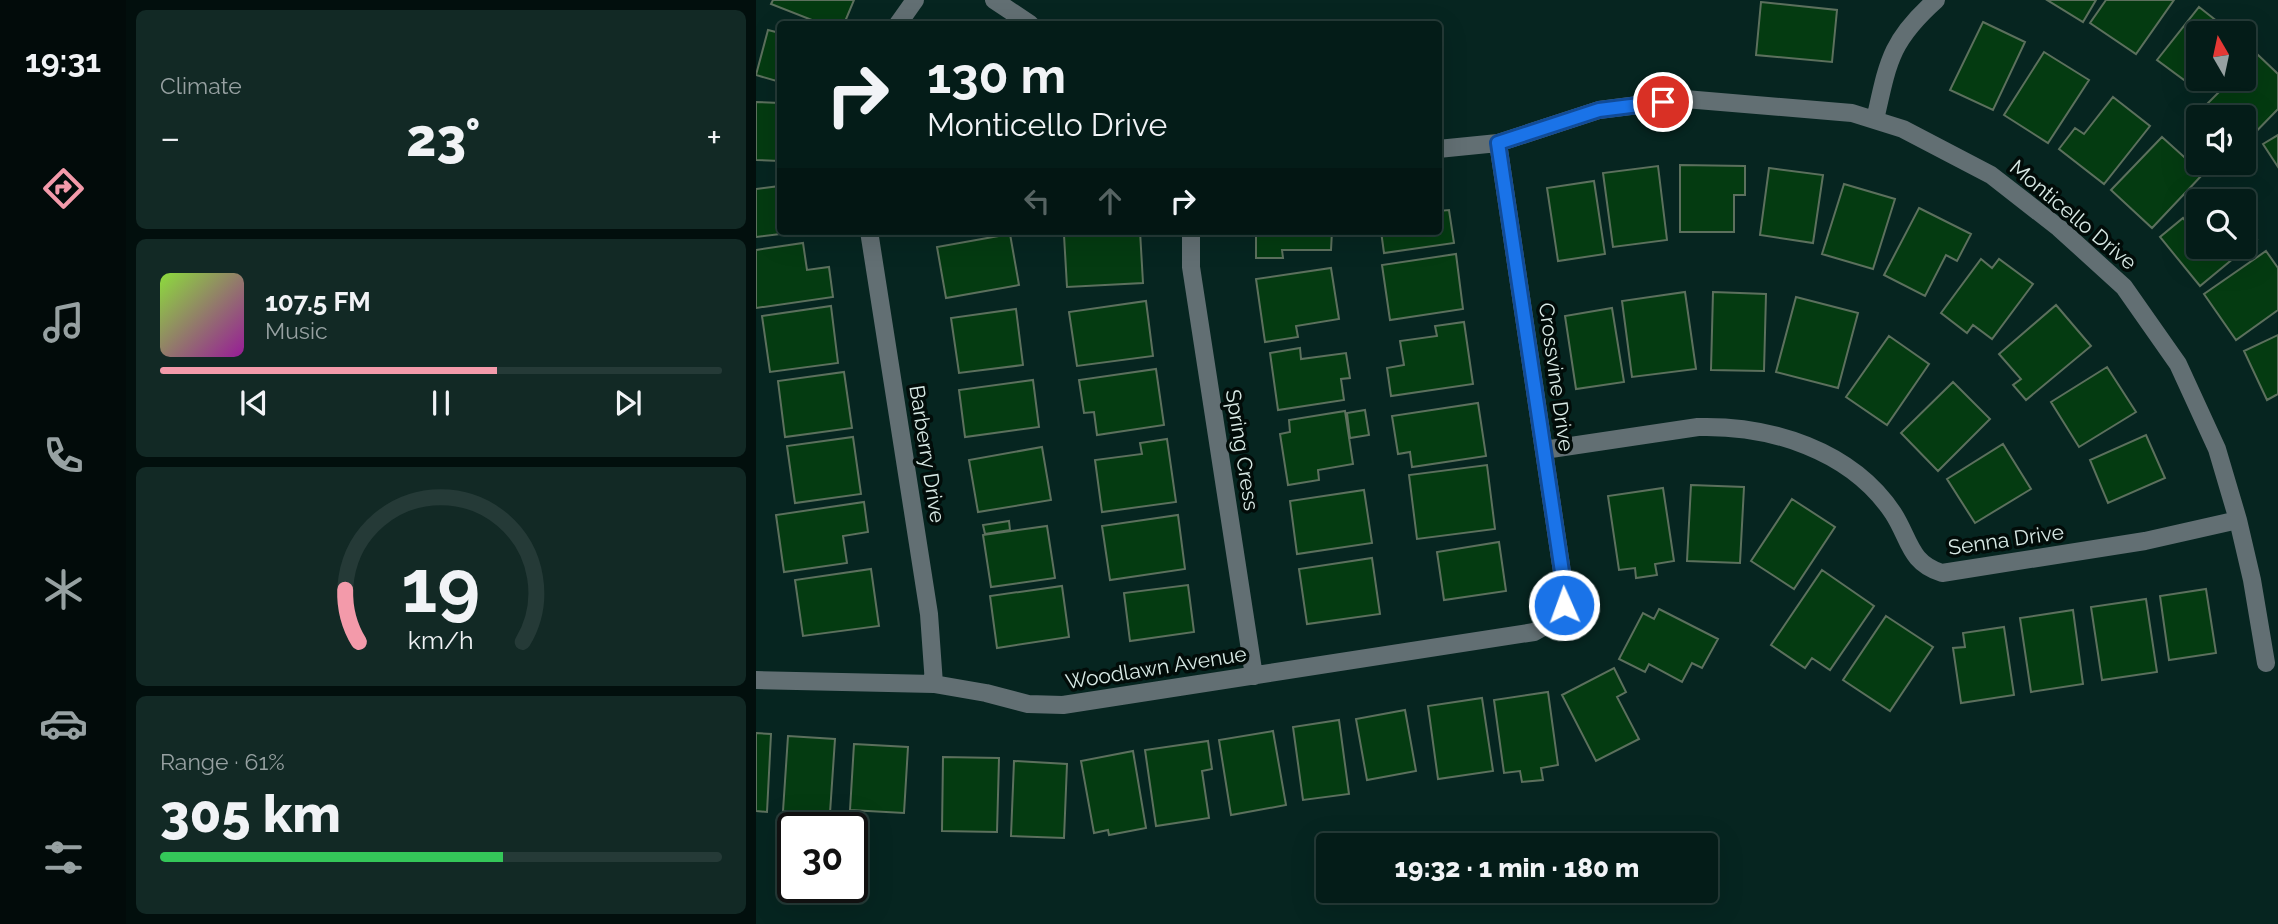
<!DOCTYPE html>
<meta charset="utf-8">
<style>
body{margin:0;font-family:Raleway,sans-serif;background:#122925;color:#f1f3f6;height:100vh;display:flex;flex-direction:column;font-size:26px;white-space:nowrap}
*{box-sizing:border-box;margin:0}
p{font-size:23px;color:#97a1a2}
.icon{flex:none;width:38px;height:38px;fill:none;stroke:currentColor;stroke-width:2;stroke-linecap:round;stroke-linejoin:round}
.map{position:relative;flex:1;overflow:hidden}
.drawer{display:flex;flex-direction:column;gap:10px;padding:10px;background:#020f0d;width:630px}
.drawer>*{flex:none}
.hud{position:absolute;left:21px;top:21px;width:665px;height:214px;border-radius:7px;box-shadow:0 7px 28px #0002,0 0 0 2px #253a37;background:#041c18;color:#f1f3f6;overflow:hidden}
.needle{width:46px;rotate:351deg}
.fabs{position:absolute;left:1430px;top:21px;display:grid;gap:14px}
.fabs a{display:grid;place-items:center;width:70px;height:70px;border-radius:7px;background:#041c18;box-shadow:0 7px 28px #0002,0 0 0 2px #253a37;font-size:35px}
.speed{position:absolute;left:21px;top:812px;display:flex;gap:14px;font-size:35px;font-weight:700;text-align:center}
.speed>*{display:grid;place-content:center;width:91px;height:91px;border-radius:50%;background:#041c18;box-shadow:0 7px 28px #0002,0 0 0 2px #253a37;line-height:1}
.speed .limit{border:4px solid #111;border-radius:10px;background:#fff;color:#111}
.pin{position:absolute;display:grid;place-items:center;width:60px;height:60px;color:#fff;margin:-30px;border:4px solid #fff;border-radius:50%;box-shadow:0 2px 7px #0007}
.me{position:absolute;width:77px;margin:-38px;rotate:358deg;stroke-linejoin:round;filter:drop-shadow(0 0 5px #0008)}
.turn{display:flex;align-items:center;gap:24px;height:147px;padding:0 35px;font-size:32px}
.turn .icon{width:91px;height:91px;stroke-width:2.5}
.turn b{display:block;font-size:49px;line-height:60px}
.lanes{display:flex;align-items:center;height:66px;padding:0 35px;background:#0003;justify-content:center;gap:35px;direction:ltr}
.lanes .off{opacity:.35}
.big{font-size:52px;font-weight:800;line-height:1.1}
.drawer .widget{flex:1;display:flex;flex-direction:column;justify-content:center;gap:10px;min-width:0;padding:0 24px;border-radius:10px;background:#122925}
.drawer .dial{align-items:center;gap:0}
.dial svg{height:182px;overflow:visible;fill:none;stroke:#253a37;stroke-width:7;stroke-linecap:round;text-anchor:middle}
.dial text{fill:#f1f3f6;stroke:none}
.song{display:flex;align-items:center;gap:21px}
.cover{width:84px;height:84px;border-radius:10px;background:linear-gradient(135deg,hsl(90 70% 55%),hsl(300 70% 35%))}
.played{height:7px;border-radius:4px;background:linear-gradient(90deg,#f39aaa 60%,#253a37 60%)}
.keys{display:flex;justify-content:space-around;direction:ltr}
.heat{display:flex;justify-content:space-between;align-items:center;font-size:38px;direction:ltr}
.charge{height:10px;border-radius:5px;background:linear-gradient(90deg,#34c759 61%,#253a37 0)}
.trip{position:absolute;left:560px;top:833px;width:402px;height:70px;border-radius:7px;background:#041c18;box-shadow:0 7px 28px #0002,0 0 0 2px #253a37;font-weight:800;line-height:70px;text-align:center}
main{display:flex;flex:1;min-height:0}
.menu{display:flex;flex-direction:column;width:126px;justify-content:space-around;align-items:center;background:#020b0a;color:#97a1a2}
.menu .icon{width:49px;height:49px}
.menu .on{color:#f39aaa}
.menu b{font-size:32px;color:#f1f3f6}
.map>svg:first-child{display:block}
.building{fill:#043b11;stroke:#5c705d;stroke-width:2}
.lines{fill:none;stroke-linecap:round;stroke-linejoin:round}
.minor{stroke:#626f73;stroke-width:18}
.route-casing{stroke:#114b97;stroke-width:18}
.route{stroke:#1a73e8;stroke-width:12}
.labels{text-anchor:middle;stroke-width:7;stroke-linejoin:round;paint-order:stroke}
.street-label{font-size:21px;fill:#d8e9e5;stroke:#020c09}
</style>
<main>
<nav class="menu">
<b>19:31</b>
<svg class="icon on" aria-label="directions" viewBox="0 0 24 24"><path d="M12 3l9 9-9 9-9-9zM9 14v-3h6M13 9l2 2-2 2"/></svg>
<svg class="icon" aria-label="music" viewBox="0 0 24 24"><path d="M9 18V5l10-2v13"/><circle cx="6" cy="18" r="3"/><circle cx="16" cy="16" r="3"/></svg>
<svg class="icon" aria-label="phone" viewBox="0 0 24 24"><path d="M5 4h4l2 5-3 2q2 4 5 5l2-3 5 2v4C11 20 4 13 5 4z"/></svg>
<svg class="icon" aria-label="climate" viewBox="0 0 24 24"><path d="M12 3v18M4 7l16 10M4 17L20 7"/></svg>
<svg class="icon" aria-label="car" viewBox="0 0 24 24"><path d="M5 17H2v-5l4-1 3-4h7l3 4 3 1v5h-3M9 17h6M6 11h13"/><circle cx="7" cy="17" r="2"/><circle cx="17" cy="17" r="2"/></svg>
<svg class="icon" aria-label="filters" viewBox="0 0 24 24"><path d="M4 7h16M4 17h16"/><circle cx="9" cy="7" r="2"/><circle cx="15" cy="17" r="2"/></svg>
</nav>
<section class="drawer">
<div class="widget"><p>Climate</p>
<div class="heat"><a>−</a><b class="big">23°</b><a>+</a></div>
</div>
<div class="widget">
<div class="song"><i class="cover"></i><div><b>107.5 FM</b><p>Music</p></div></div>
<div class="played"></div>
<div class="keys"><svg class="icon" aria-label="previous" viewBox="0 0 24 24"><path d="M18 5L8 12l10 7zM5 5v14"/></svg><svg class="icon" aria-label="pause" viewBox="0 0 24 24"><path d="M8 5v14M16 5v14"/></svg><svg class="icon" aria-label="next" viewBox="0 0 24 24"><path d="M6 5l10 7-10 7zM19 5v14"/></svg></div>
</div>
<div class="widget dial"><svg viewBox="0 0 100 80">
<path d="M14 69A42 42 0 1 1 86 69"/>
<path d="M14 69A42 42 0 0 1 8 46" stroke="#f39aaa"/>
<text x="50" y="56" font-size="32" font-weight="700">19</text>
<text x="50" y="72" font-size="11">km/h</text>
</svg></div>
<div class="widget"><p>Range · 61%</p><b class="big">305 km</b><div class="charge"></div></div>
</section>
<div class="map">
<svg width="1522" height="924" viewBox="0 0 1522 924">
<rect width="100%" height="100%" fill="#062520"/>
<path class="building" d="M 17,0 L 98,0 L 88,24 L 66,24 L 15,4 Z
M 1291,0 L 1340,0 L 1327,22 Z
M 1350,0 L 1418,0 L 1380,54 L 1334,23 Z
M 1005,2 L 1081,10 L 1076,62 L 1000,55 Z
M 1443,7 L 1476,33 L 1442,33 L 1442,79 L 1446,79 L 1439,88 L 1401,60 Z
M 1227,22 L 1269,42 L 1237,110 L 1194,90 Z
M 12,30 L 24,33 L 24,82 L 0,75 Z
M 1288,52 L 1333,80 L 1292,143 L 1248,115 Z
M 1501,54 L 1522,74 L 1522,109 L 1488,144 L 1488,117 L 1456,117 L 1447,108 L 1476,79 L 1488,79 L 1488,67 Z
M 1357,97 L 1394,126 L 1348,184 L 1303,149 L 1319,128 L 1328,134 Z
M 0,102 L 24,103 L 24,161 L 0,160 Z
M 1522,135 L 1522,167 L 1507,144 Z
M 1406,137 L 1447,174 L 1396,228 L 1355,190 Z
M 924,165 L 989,166 L 989,195 L 978,195 L 978,232 L 924,232 Z
M 902,166 L 911,240 L 857,247 L 847,173 Z
M 1013,168 L 1067,175 L 1057,243 L 1004,235 Z
M 838,181 L 849,254 L 802,261 L 791,188 Z
M 1088,184 L 1139,199 L 1117,269 L 1066,254 Z
M 24,186 L 24,231 L 49,231 L 0,237 L 0,189 Z
M 682,207 L 683,211 L 693,210 L 698,243 L 628,253 L 625,231 L 682,231 Z
M 1163,208 L 1215,234 L 1201,261 L 1190,255 L 1169,296 L 1128,275 Z
M 1427,218 L 1434,226 L 1442,219 L 1442,247 L 1488,247 L 1488,222 L 1501,239 L 1444,286 L 1404,237 Z
M 384,231 L 387,283 L 311,287 L 308,235 Z
M 500,231 L 576,231 L 575,250 L 526,250 L 527,258 L 500,258 Z
M 254,234 L 263,285 L 190,298 L 181,247 Z
M 47,243 L 51,270 L 73,267 L 77,297 L 0,308 L 0,250 Z
M 1510,251 L 1522,268 L 1522,310 L 1480,340 L 1448,294 Z
M 700,254 L 707,309 L 634,320 L 626,265 Z
M 1225,259 L 1236,268 L 1243,259 L 1277,284 L 1236,339 L 1217,325 L 1211,333 L 1185,313 Z
M 575,268 L 583,319 L 540,326 L 542,337 L 509,342 L 500,279 Z
M 929,292 L 940,369 L 876,377 L 866,301 Z
M 957,292 L 1010,294 L 1008,371 L 955,370 Z
M 1040,297 L 1102,313 L 1082,388 L 1020,372 Z
M 390,301 L 397,356 L 321,366 L 313,312 Z
M 1300,305 L 1335,346 L 1270,400 L 1257,385 L 1265,379 L 1243,354 Z
M 75,306 L 82,363 L 14,372 L 6,316 Z
M 856,308 L 868,382 L 820,389 L 809,316 Z
M 260,309 L 267,365 L 203,373 L 195,318 Z
M 708,322 L 717,384 L 635,396 L 631,368 L 648,365 L 644,341 L 681,336 L 679,326 Z
M 1522,335 L 1522,394 L 1511,400 L 1488,351 Z
M 1133,336 L 1173,364 L 1131,425 L 1090,397 Z
M 544,348 L 545,359 L 590,353 L 594,378 L 585,379 L 588,400 L 522,410 L 514,353 Z
M 1351,367 L 1380,412 L 1323,447 L 1295,402 Z
M 400,369 L 408,425 L 341,435 L 338,412 L 328,413 L 323,380 Z
M 88,372 L 96,428 L 29,437 L 22,381 Z
M 277,380 L 283,427 L 209,437 L 203,390 Z
M 1197,382 L 1234,419 L 1182,471 L 1145,433 Z
M 722,403 L 730,456 L 656,467 L 654,452 L 642,454 L 636,416 Z
M 609,410 L 613,435 L 594,438 L 591,413 Z
M 589,411 L 597,464 L 562,470 L 563,480 L 532,485 L 524,434 L 534,432 L 533,420 Z
M 1390,435 L 1409,478 L 1352,503 L 1334,460 Z
M 97,437 L 105,494 L 39,503 L 31,446 Z
M 411,439 L 420,502 L 346,512 L 339,460 L 386,454 L 384,443 Z
M 1247,444 L 1275,489 L 1219,523 L 1191,479 Z
M 286,447 L 295,500 L 222,512 L 213,460 Z
M 731,465 L 739,529 L 661,539 L 653,475 Z
M 935,485 L 988,487 L 984,563 L 931,561 Z
M 907,488 L 918,561 L 899,564 L 901,575 L 880,578 L 879,568 L 863,570 L 852,496 Z
M 608,490 L 616,543 L 541,554 L 534,501 Z
M 1036,499 L 1079,527 L 1038,589 L 995,561 Z
M 108,502 L 112,532 L 87,536 L 91,563 L 28,572 L 20,515 Z
M 422,515 L 429,569 L 354,580 L 346,526 Z
M 253,521 L 254,530 L 229,534 L 227,525 Z
M 291,526 L 299,578 L 235,587 L 227,535 Z
M 743,542 L 750,591 L 688,600 L 681,552 Z
M 616,558 L 624,614 L 551,624 L 543,569 Z
M 115,569 L 123,626 L 47,636 L 39,580 Z
M 1066,570 L 1118,606 L 1074,670 L 1056,658 L 1049,668 L 1015,645 Z
M 432,585 L 438,632 L 374,641 L 368,593 Z
M 306,586 L 313,637 L 241,648 L 234,596 Z
M 1450,589 L 1460,653 L 1413,660 L 1404,596 Z
M 1390,599 L 1401,672 L 1346,680 L 1335,607 Z
M 903,609 L 962,639 L 946,668 L 936,663 L 926,682 L 893,664 L 889,672 L 863,659 L 887,613 L 898,619 Z
M 1317,610 L 1327,684 L 1275,692 L 1264,618 Z
M 1130,616 L 1177,647 L 1134,711 L 1087,680 Z
M 1248,627 L 1258,695 L 1205,703 L 1197,648 L 1209,647 L 1207,633 Z
M 858,668 L 870,692 L 861,697 L 883,739 L 840,761 L 806,695 Z
M 792,692 L 802,765 L 785,768 L 787,780 L 766,782 L 764,771 L 748,773 L 738,700 Z
M 726,698 L 737,771 L 682,779 L 672,706 Z
M 649,710 L 660,771 L 611,780 L 600,719 Z
M 583,720 L 593,794 L 547,800 L 537,727 Z
M 517,731 L 530,805 L 475,815 L 463,740 Z
M 0,733 L 15,734 L 11,812 L 0,811 Z
M 32,736 L 79,739 L 74,813 L 27,811 Z
M 452,741 L 456,769 L 446,771 L 453,818 L 400,826 L 389,750 Z
M 98,744 L 152,747 L 148,813 L 94,810 Z
M 377,751 L 390,828 L 353,835 L 352,830 L 338,833 L 325,761 Z
M 187,757 L 243,758 L 241,832 L 186,831 Z
M 258,761 L 311,764 L 308,838 L 255,836 Z"/>
<g class="lines">
<path class="minor" d="M 238,0 L 274,24
M 142,24 L 159,0
M 1119,120 C 1132,62 1134,41 1180,0
M 682,149 L 742,143 L 843,110 L 929,99 L 1096,113 L 1147,129 L 1235,175 L 1303,228 L 1368,287 L 1422,364 L 1461,449 L 1482,520 L 1496,580 L 1510,663
M 113,231 L 173,614 L 178,684
M 435,231 L 435,267 L 498,676
M 788,450 L 942,427 C 1014,425 1095,450 1137,513 C 1154,539 1153,563 1186,573 L 1389,541 L 1482,520
M 0,680 L 178,684 L 230,693 L 272,704 L 307,705 L 778,632 C 797,623 806,613 809,592 L 742,143"/>
</g>
<g class="lines">
<defs>
<path id="route" d="M 808,605 L 809,592 L 742,143 L 843,110 L 907,102"/>
</defs>
<use href="#route" class="route-casing"/>
<use href="#route" class="route"/>
</g>
<g class="labels">
<g class="street-label">
<text transform="translate(1317 215) rotate(40)" y="7">Monticello Drive</text>
<text transform="translate(800 377) rotate(82)" y="7">Crossvine Drive</text>
<text transform="translate(486 450) rotate(81)" y="7">Spring Cress</text>
<text transform="translate(171 454) rotate(81)" y="7">Barberry Drive</text>
<text transform="translate(1250 540) rotate(-8)" y="7">Senna Drive</text>
<text transform="translate(400 668) rotate(-9)" y="7">Woodlawn Avenue</text>
</g>
</g>
</svg>
<div class="fabs">
<a><svg class="needle" viewBox="-14 -14 28 28"><path d="M0-13l5 13h-10z" fill="#e53935"/><path d="M0 13l5-13h-10z" fill="#97a1a2"/></svg></a>
<a><svg class="icon" aria-label="sound" viewBox="0 0 24 24"><path d="M4 9h4l5-4v14l-5-4H4zM17 9q2 3 0 6"/></svg></a>
<a><svg class="icon" aria-label="search" viewBox="0 0 24 24"><circle cx="10" cy="10" r="6"/><path d="M15 15l6 6"/></svg></a>
</div>
<div class="speed"><div class="limit">30</div></div>
<div class="pin" style="left:907px;top:102px;background:#d93025"><svg class="icon" aria-label="arrive" viewBox="0 0 24 24"><path d="M6 21V4h12l-3 4 3 4H6"/></svg></div>
<svg class="me" style="left:808px;top:605px" viewBox="-20 -20 40 40"><circle r="17" fill="#1a73e8" stroke="#fff" stroke-width="3"/><path d="M0-11L8 9 0 5-8 9z" fill="#fff"/></svg>
<div class="trip">19:32 · 1 min · 180 m</div>
<div class="hud">
<div class="turn"><svg class="icon" aria-label="right" viewBox="0 0 24 24"><path d="M7 20v-9h11M14 6l5 5-5 5"/></svg><div><b>130 m</b>Monticello Drive</div></div>
<div class="lanes"><svg class="icon off" aria-label="left" viewBox="0 0 24 24"><path d="M17 20v-9H6M10 6l-5 5 5 5"/></svg><svg class="icon off" aria-label="ahead" viewBox="0 0 24 24"><path d="M12 20V5M6 11l6-6 6 6"/></svg><svg class="icon" aria-label="right" viewBox="0 0 24 24"><path d="M7 20v-9h11M14 6l5 5-5 5"/></svg></div>
</div>
</div>
</main>
